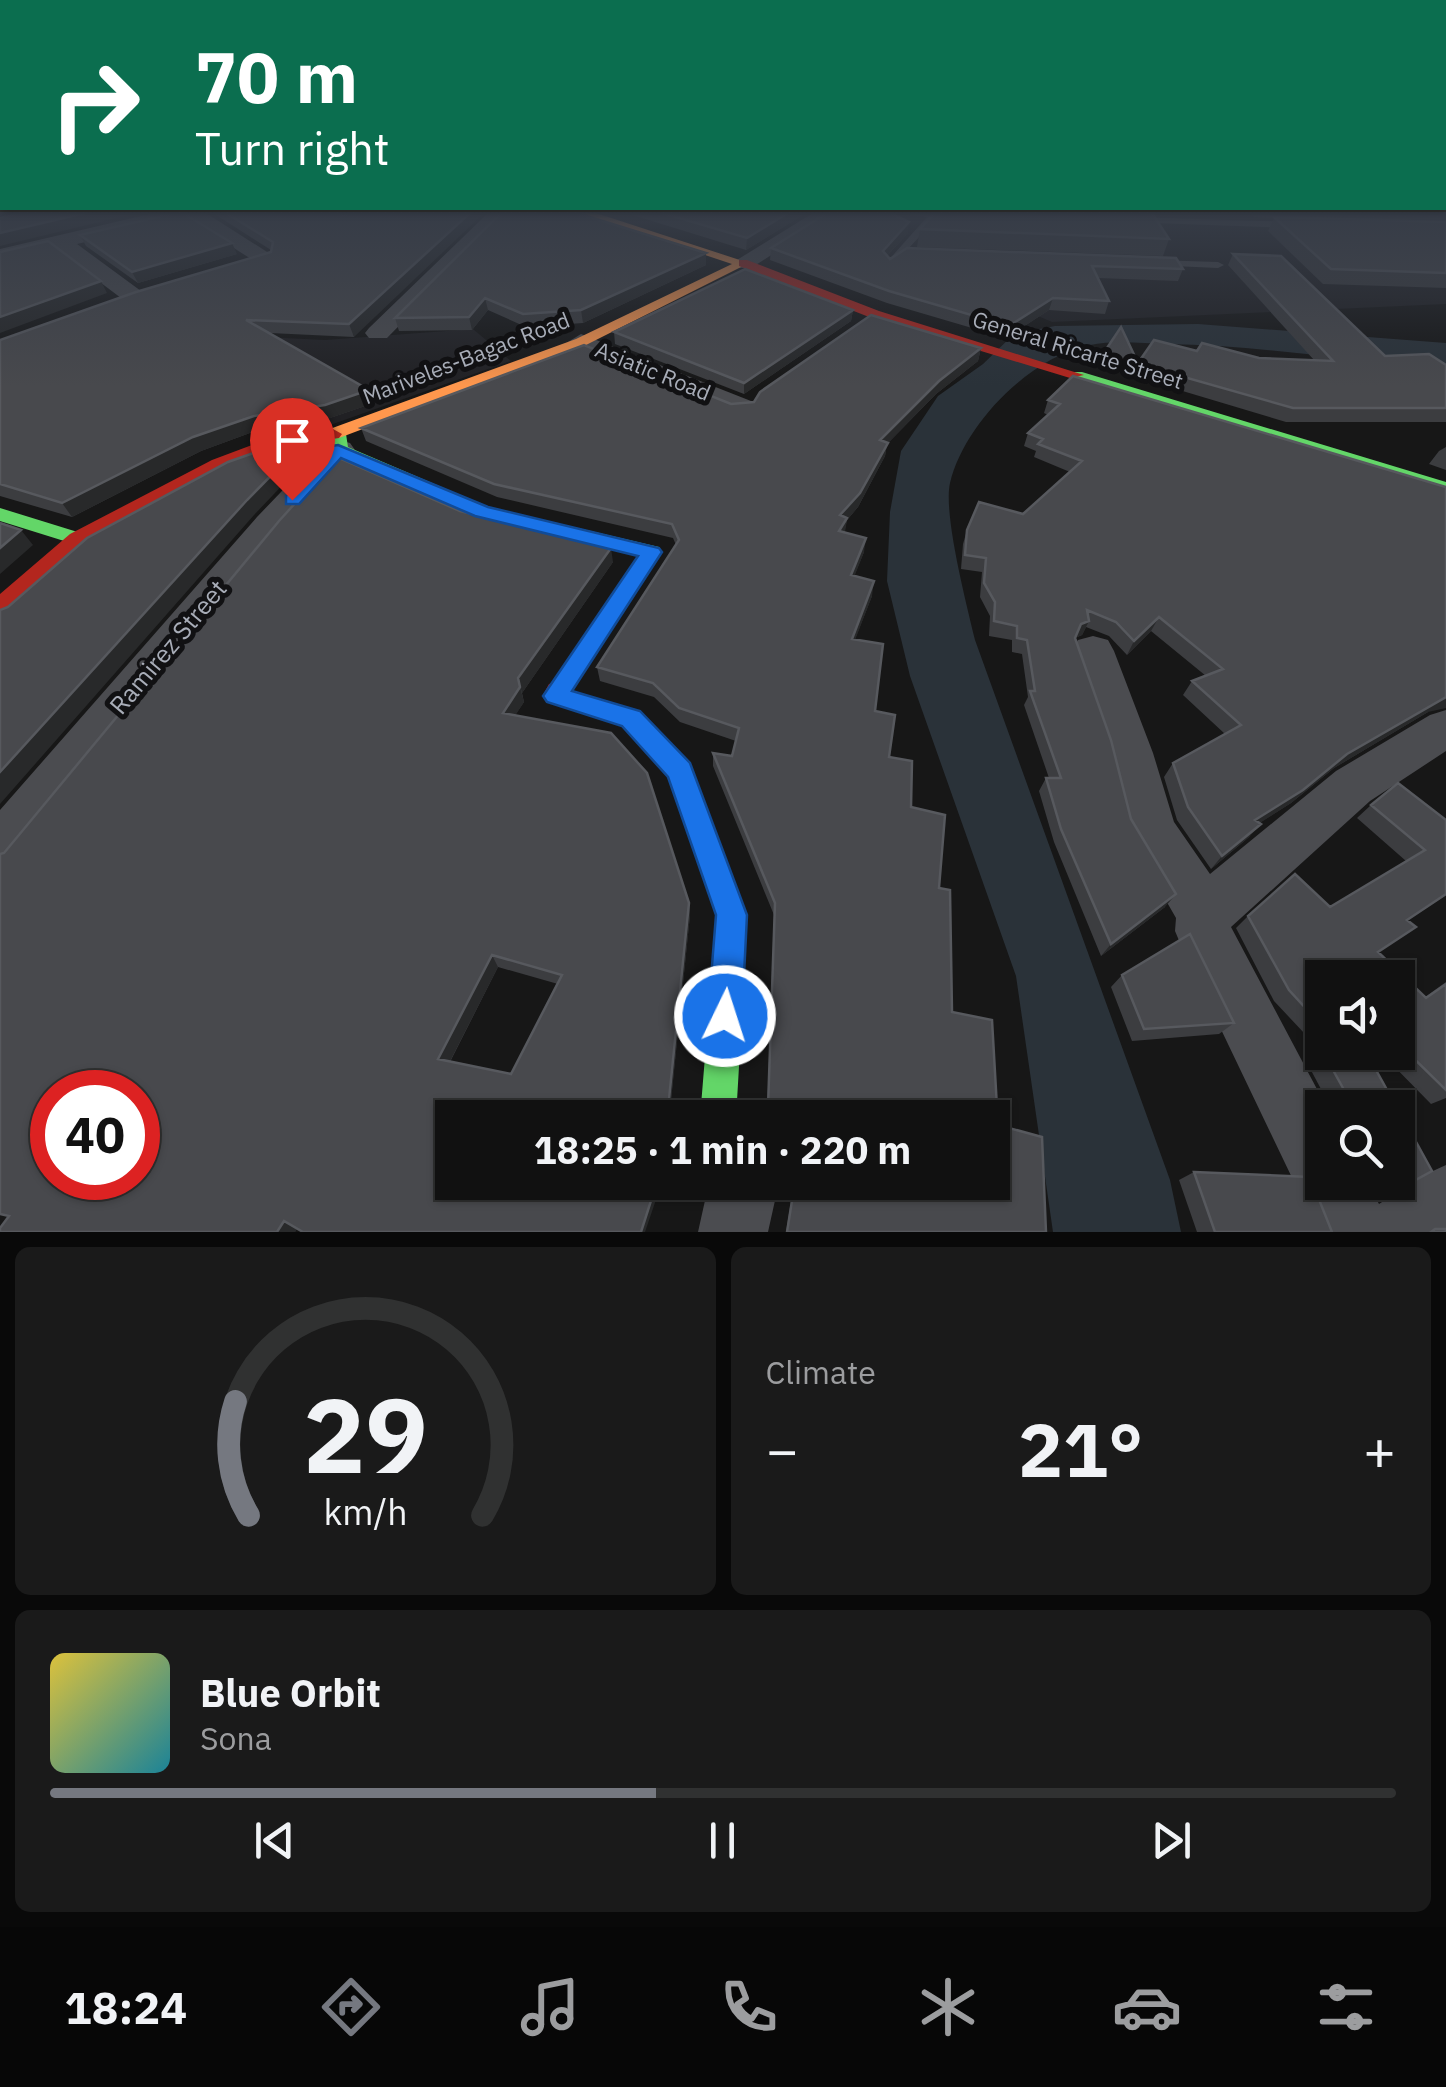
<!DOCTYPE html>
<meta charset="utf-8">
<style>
body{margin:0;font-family:"IBM Plex Sans",sans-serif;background:#1a1a1a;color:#f1f3f6;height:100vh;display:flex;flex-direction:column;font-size:38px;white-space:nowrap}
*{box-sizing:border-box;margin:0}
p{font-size:32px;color:#9c9d9f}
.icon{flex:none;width:55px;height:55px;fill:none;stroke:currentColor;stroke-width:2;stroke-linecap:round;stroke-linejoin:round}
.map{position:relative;height:1232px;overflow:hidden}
.details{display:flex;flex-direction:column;gap:15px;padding:15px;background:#090909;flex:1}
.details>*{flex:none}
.top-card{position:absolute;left:0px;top:0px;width:1448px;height:210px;box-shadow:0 2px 8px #0004,0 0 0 2px #303131;background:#0b6e4f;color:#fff;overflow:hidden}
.tools{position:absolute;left:1305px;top:960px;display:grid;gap:20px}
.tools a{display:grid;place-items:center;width:110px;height:110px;border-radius:0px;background:#111;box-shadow:0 2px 8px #0004,0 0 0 2px #303131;font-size:50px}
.speed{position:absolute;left:30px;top:1070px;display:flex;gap:20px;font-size:50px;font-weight:700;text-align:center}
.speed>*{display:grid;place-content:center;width:130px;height:130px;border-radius:50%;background:#111;box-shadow:0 2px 8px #0004,0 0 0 2px #303131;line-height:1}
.speed .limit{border:15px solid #d22;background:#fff;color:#111}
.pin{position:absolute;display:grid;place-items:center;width:85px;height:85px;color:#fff;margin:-102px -42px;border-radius:50% 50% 50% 0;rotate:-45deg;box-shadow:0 0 10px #0007}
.pin .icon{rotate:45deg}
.me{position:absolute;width:110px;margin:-55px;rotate:4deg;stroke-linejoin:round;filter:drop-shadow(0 0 8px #0008)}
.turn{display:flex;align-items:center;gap:35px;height:210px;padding:0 30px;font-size:45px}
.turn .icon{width:130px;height:130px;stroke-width:2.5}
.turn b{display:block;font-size:70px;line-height:85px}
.big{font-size:75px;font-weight:800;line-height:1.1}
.details .card{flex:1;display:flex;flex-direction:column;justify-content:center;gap:15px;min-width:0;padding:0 35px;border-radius:15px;background:#1a1a1a}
.details .dial{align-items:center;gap:0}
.dial svg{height:260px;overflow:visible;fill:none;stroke:#303131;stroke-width:7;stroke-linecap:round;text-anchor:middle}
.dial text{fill:#f1f3f6;stroke:none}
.song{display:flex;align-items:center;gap:30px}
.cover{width:120px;height:120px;border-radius:15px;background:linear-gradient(135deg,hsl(50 70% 55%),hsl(190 70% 35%))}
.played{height:10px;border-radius:5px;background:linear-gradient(90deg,#757880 45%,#303131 45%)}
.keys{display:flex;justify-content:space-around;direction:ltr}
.heat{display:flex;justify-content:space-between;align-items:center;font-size:55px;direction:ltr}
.details .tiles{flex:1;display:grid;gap:15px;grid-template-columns:1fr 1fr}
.card:last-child{grid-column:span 2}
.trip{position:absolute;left:435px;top:1100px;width:575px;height:100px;border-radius:0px;background:#111;box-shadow:0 2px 8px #0004,0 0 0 2px #303131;font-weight:800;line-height:100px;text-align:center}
.tabs{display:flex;height:160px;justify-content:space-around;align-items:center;background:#070707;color:#9c9d9f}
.tabs .icon{width:70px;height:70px}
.tabs .current{color:#757880}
.tabs b{font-size:45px;color:#f1f3f6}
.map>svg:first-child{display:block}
.built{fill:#212124}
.water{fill:#2a3239}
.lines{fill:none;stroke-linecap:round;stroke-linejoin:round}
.lane{fill:#4b4c50;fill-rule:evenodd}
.street{fill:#4b4c50;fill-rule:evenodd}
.fast{fill:#63d668;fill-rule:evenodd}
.slow{fill:#ff974d;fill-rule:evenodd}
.jam{fill:#b3261e;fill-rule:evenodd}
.wall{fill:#3c3d40;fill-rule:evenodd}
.shaded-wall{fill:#28292a}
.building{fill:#48494d;stroke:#57595e;stroke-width:2.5;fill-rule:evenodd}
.route{fill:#1a73e8;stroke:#114b97;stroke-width:2.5}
.labels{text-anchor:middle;stroke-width:10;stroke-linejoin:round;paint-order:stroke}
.far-street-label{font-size:22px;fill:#a8adb8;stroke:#111113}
.street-label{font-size:25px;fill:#a8adb8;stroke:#111113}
</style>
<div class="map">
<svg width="1446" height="1232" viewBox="0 0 1446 1232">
<rect width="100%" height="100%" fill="#171717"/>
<path class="built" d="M 834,213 L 1446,213 L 1446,304 L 1052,322 L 1024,310 L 791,251 Z
M 473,329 L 511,361 L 319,429 L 176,344 L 202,334 L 325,340 Z"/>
<path class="water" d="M 1198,324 L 1446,343 L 1446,366 C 1352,362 1260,345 1166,344 C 1142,343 1113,340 1090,345 C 1030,357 964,424 950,483 C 943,514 967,606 975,640 L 1170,1180 L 1181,1232 L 1053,1232 L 1016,976 L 910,676 L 887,581 L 890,512 L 901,451 L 938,396 L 983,364 L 1014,334 L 1055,326 Z"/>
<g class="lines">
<path class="lane" d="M 898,213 L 965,213 L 966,215 L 961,218 L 938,217 L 890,268 L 886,267 L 886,263 L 927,217 Z
M 1130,217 L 1296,222 L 1301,225 L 1296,228 L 1126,222 Z
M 1155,260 L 1218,262 L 1224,265 L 1218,268 L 1151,265 L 1151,261 Z"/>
<path class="street" d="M 154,213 L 206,213 L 275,257 L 264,264 L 256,262 L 186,218 L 77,244 L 141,291 L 145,296 L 133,303 L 125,301 L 56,249 L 0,263 L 0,249 Z
M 488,213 L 510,213 L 387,338 L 369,338 L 365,333 L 369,328 Z
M 813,213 L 837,213 L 751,268 L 735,268 L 732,263 Z
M 581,334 L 751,401 L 756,407 L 751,413 L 731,413 L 572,348 L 568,342 Z
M 339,440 L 350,443 L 355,450 L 350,457 L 283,533 L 18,864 L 0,870 L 0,810 L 257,517 L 328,443 Z
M 1093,636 L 1108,640 L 1114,651 L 1153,753 L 1174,822 L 1210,874 L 1336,771 L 1430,715 L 1446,710 L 1446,751 L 1370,801 L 1231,927 L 1327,1108 L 1322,1108 L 1322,1182 L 1367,1182 L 1379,1204 L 1422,1176 L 1446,1165 L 1446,1232 L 1318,1232 L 1183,950 L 1175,931 L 1176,918 L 1126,831 L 1107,753 L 1072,651 L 1078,640 Z
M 703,1182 L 771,1182 L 776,1196 L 768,1232 L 698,1232 L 706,1196 Z"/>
<path class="fast" d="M 1070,372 L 1082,372 L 1446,482 L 1446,494 L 1070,378 Z
M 337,429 L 346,434 L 348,447 L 488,507 L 659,547 L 662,552 L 567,698 L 549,698 L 546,691 L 639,556 L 475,516 L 333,454 L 328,434 Z
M 0,508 L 84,534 L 87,539 L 77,545 L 0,521 Z
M 730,930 L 741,935 L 746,946 L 736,1118 L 700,1118 L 714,946 L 719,935 Z"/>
<path class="slow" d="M 579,213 L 596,213 L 749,263 L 586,345 L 339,438 L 327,438 L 327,430 L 576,339 L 732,264 Z"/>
<path class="jam" d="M 739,260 L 747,260 L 879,311 L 1084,375 L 1070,378 L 869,317 L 739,266 Z
M 333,429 L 342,434 L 339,438 L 280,447 L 224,468 L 84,544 L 8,611 L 0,614 L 0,594 L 70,534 L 212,460 L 271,438 Z
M 558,681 L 567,684 L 570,690 L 640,712 L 689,763 L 747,915 L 746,946 L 741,957 L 730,962 L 719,957 L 714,946 L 717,915 L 669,777 L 622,726 L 546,702 L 543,695 L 549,684 Z"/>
</g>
<path class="wall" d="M 213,213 L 338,213 L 354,337 L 270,333 L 369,390 L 374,403 L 330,418 L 261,429 L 201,451 L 72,517 L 0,496 L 0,340 L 271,252 L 271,250 Z
M 501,213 L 706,265 L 583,323 L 526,327 L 488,310 L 472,330 L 399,331 L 395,318 Z
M 626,213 L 806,213 L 746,250 Z
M 1249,213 L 1446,213 L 1446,288 L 1323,284 L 1268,231 L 1274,218 L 1254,217 Z
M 920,229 L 1169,239 L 1163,256 L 917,247 Z
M 908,233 L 887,256 L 890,259 L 1183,269 L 1178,281 L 1098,278 L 1109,301 L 1105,314 L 1049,310 L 1006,338 L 887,303 L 770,260 L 771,248 Z
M 80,235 L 237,254 L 138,283 L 86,246 Z
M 1233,254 L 1385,356 L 1446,365 L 1446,422 L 1286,422 L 1099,366 L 1103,354 L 1138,363 L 1197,351 L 1259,358 L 1314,360 L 1228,265 Z
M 853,310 L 851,321 L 744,394 L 615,344 L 614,332 Z
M 981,348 L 978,361 L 936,394 L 887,444 L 885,456 L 858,507 L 847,520 L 844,533 L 864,552 L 854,576 L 872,596 L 855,639 L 889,757 L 911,807 L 939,888 L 952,1012 L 998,1125 L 1046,1232 L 786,1232 L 794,1182 L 992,1182 L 992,1118 L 776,1118 L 767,1116 L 774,915 L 713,766 L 713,753 L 732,756 L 736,741 L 680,722 L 654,697 L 600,681 L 597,667 L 676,545 L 673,538 L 497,497 L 366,441 L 361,428 L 754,402 Z
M 1073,376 L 1428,712 L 1334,768 L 1291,803 L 1259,823 L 1249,837 L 1211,869 L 1177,820 L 1164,777 L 1173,763 L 1225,734 L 1183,695 L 1192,681 L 1206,676 L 1151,631 L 1127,655 L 1109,636 L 1086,627 L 1082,635 L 1075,638 L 1131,819 L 1165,907 L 1101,956 L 1054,842 L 1039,791 L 1046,778 L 1049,778 L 1024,705 L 1028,697 L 1022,654 L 1012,652 L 1012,640 L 989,636 L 990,616 L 980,597 L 982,572 L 961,569 L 963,544 L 967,530 L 1023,514 L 1070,472 L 1034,457 L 1036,451 L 1024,446 L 1028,433 L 1048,415 L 1044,413 L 1048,400 Z
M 1446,447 L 1446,470 L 1429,464 L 1439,451 Z
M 460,511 L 613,562 L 522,693 L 524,702 L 515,715 L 689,903 L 690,915 L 670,1110 L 678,1113 L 679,1118 L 452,1118 L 297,1228 L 295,1232 L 0,1232 L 8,1216 L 4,853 ZM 498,967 L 558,984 L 511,1074 L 450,1062 Z
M 1371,805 L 1446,820 L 1446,895 L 1408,920 L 1378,953 L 1425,997 L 1446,982 L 1446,1098 L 1431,1104 L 1380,1052 L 1398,1052 L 1398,978 L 1322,978 L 1322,1052 L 1397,1108 L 1329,1108 L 1330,1106 L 1305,1059 L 1320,1050 L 1274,1001 L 1236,928 L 1248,916 L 1330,907 L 1406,861 L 1357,818 Z
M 1122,975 L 1234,1023 L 1219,1034 L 1132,1041 L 1111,987 Z
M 1194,1172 L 1332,1232 L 1197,1232 L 1179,1180 Z
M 1370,1182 L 1398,1182 L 1399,1189 L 1379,1196 Z"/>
<path class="shaded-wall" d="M 85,213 L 137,213 L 0,246 L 0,233 Z
M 470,213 L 484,213 L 354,337 L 349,324 Z
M 788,213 L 806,213 L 746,250 L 747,238 Z
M 909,222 L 908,233 L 881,262 L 883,251 Z
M 232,243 L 237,254 L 138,283 L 132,272 Z
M 706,253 L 706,265 L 583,323 L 581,310 Z
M 101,281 L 107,293 L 0,333 L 0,317 Z
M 485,298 L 488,310 L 472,330 L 469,317 Z
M 1053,298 L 1049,310 L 1006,338 L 1009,326 Z
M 853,310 L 851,321 L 744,394 L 744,383 Z
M 981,348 L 978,361 L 936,394 L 887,444 L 885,456 L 858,507 L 847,520 L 845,532 L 838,545 L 840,515 L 880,440 L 939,381 Z
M 369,390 L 374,403 L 330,418 L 261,429 L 201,451 L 72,517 L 62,503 L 193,437 L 254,416 Z
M 306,440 L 312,454 L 254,515 L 0,804 L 0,772 L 247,500 Z
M 21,530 L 33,545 L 0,574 L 0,548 Z
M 866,538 L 864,552 L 849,590 L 851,575 Z
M 611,548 L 613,562 L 522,693 L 518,678 Z
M 874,581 L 872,596 L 850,653 L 852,639 Z
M 1159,617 L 1151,631 L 1127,655 L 1134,641 Z
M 1089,621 L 1082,635 L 1075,638 L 1081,624 Z
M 520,687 L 524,702 L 508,727 L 503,713 Z
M 1446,697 L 1446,708 L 1428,712 L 1334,768 L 1291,803 L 1244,833 L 1255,820 L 1347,754 Z
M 1261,824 L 1249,837 L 1211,869 L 1222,856 Z
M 1176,894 L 1165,907 L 1101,956 L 1111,944 Z
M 689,903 L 690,915 L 669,1118 L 668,1109 Z
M 492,955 L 498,967 L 446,1069 L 438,1059 Z
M 657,1182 L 662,1182 L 645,1232 L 641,1232 Z
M 284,1221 L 298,1227 L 295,1232 L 277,1232 Z"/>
<path class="building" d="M 21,213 L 85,213 L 0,233 L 0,218 Z
M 175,213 L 183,213 L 232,243 L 132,272 L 80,235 Z
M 226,213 L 338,213 L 344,216 L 349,213 L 470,213 L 349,324 L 246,320 L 369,390 L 325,405 L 254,416 L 193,437 L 62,503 L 0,484 L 0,340 L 136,292 L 271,252 L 273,242 Z
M 501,213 L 577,213 L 706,253 L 581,310 L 523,314 L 485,298 L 469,317 L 395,318 Z
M 662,213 L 788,213 L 747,238 Z
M 827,213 L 890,213 L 909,222 L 883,251 L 890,259 L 907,248 L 1176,258 L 1183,269 L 1092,266 L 1109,301 L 1053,298 L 1009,326 L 889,291 L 771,248 Z
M 935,213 L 1152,213 L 1169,239 L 920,229 Z
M 1274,217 L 1446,222 L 1446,273 L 1331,269 Z
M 48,241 L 101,281 L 0,317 L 0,252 Z
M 1233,254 L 1281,256 L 1385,356 L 1429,354 L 1446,365 L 1446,408 L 1293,408 L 1103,354 L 1121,327 L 1138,363 L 1154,340 L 1197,351 L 1202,343 L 1259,358 L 1333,361 Z
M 745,269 L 853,310 L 744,383 L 614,332 Z
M 871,315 L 981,348 L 939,381 L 880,440 L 888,443 L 860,493 L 840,515 L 847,518 L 839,531 L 866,538 L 851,575 L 874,581 L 852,639 L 883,644 L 875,711 L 895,715 L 889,757 L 912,761 L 911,807 L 945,815 L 939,888 L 950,890 L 952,1012 L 992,1020 L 998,1125 L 1042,1137 L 1046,1232 L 787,1232 L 795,1182 L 992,1182 L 992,1118 L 806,1118 L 806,1115 L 768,1107 L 775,903 L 713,753 L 732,756 L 739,728 L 679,708 L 653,683 L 597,667 L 679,540 L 672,524 L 494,484 L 361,428 L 584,345 L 731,404 L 754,402 L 760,392 Z
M 1073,376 L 1446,487 L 1446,697 L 1347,754 L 1303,790 L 1255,820 L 1261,824 L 1222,856 L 1188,807 L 1173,763 L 1241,725 L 1192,681 L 1223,669 L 1159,617 L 1134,641 L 1116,622 L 1087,610 L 1089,621 L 1081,624 L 1075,638 L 1111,740 L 1131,819 L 1176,894 L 1111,944 L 1061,829 L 1046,778 L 1061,778 L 1030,691 L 1035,691 L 1027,640 L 1017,638 L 1017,626 L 994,621 L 995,602 L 984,583 L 986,558 L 965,555 L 967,530 L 979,502 L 1023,514 L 1082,461 L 1038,444 L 1043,439 L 1028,433 L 1060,404 L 1048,400 Z
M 306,440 L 247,500 L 0,772 L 0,610 L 8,607 L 87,538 L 228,462 L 279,444 Z
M 337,457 L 460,511 L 611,548 L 518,678 L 520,687 L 503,713 L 611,733 L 647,773 L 689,903 L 668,1109 L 678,1113 L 676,1118 L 452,1118 L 452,1182 L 657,1182 L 641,1232 L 303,1232 L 284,1221 L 277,1232 L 0,1232 L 0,1228 L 9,1216 L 0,1214 L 0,854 L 4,853 L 279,521 ZM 492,955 L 562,975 L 511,1074 L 438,1059 ZM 52,1092 L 138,1092 L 138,1178 L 52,1178 Z
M 0,523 L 21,530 L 0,548 Z
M 1398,783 L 1446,820 L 1446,894 L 1407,920 L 1416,927 L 1378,952 L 1426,998 L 1446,984 L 1446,1090 L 1398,1043 L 1398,978 L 1332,978 L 1315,962 L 1324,978 L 1322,978 L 1322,1026 L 1289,990 L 1248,916 L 1295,874 L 1330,907 L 1425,850 L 1371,805 Z
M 1190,934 L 1234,1023 L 1144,1029 L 1122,975 Z
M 1323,1052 L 1366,1052 L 1397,1108 L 1343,1108 L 1343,1103 L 1348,1097 Z
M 1398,1109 L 1432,1171 L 1399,1189 L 1394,1182 L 1398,1182 Z
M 1194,1172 L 1310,1177 L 1332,1232 L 1215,1232 Z
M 1435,1229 L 1446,1229 L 1446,1232 L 1431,1232 Z"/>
<linearGradient id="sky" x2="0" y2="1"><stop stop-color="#0d0d0d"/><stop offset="0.55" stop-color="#363c47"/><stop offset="1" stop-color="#363c47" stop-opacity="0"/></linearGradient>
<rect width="1446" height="386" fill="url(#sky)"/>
<path class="route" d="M 338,445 L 488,507 L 659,548 L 662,552 L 572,691 L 640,711 L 690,763 L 747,915 L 742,1016 L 737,1028 L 725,1033 L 713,1028 L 708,1016 L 716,915 L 668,777 L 622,726 L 547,702 L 543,696 L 638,556 L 475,516 L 341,458 L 299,504 L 286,504 L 286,496 L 332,446 Z"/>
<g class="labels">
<g class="far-street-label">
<text transform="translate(1078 350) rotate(17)" y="8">General Ricarte Street</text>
<text transform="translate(466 358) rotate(-21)" y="8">Mariveles-Bagac Road</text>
<text transform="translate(653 371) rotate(22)" y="8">Asiatic Road</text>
</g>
<g class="street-label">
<text transform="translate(168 647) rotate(-50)" y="9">Ramirez Street</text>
</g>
</g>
</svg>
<div class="tools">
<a><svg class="icon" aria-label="sound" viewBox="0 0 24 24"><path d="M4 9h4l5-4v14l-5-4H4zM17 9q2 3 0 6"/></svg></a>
<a><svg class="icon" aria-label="search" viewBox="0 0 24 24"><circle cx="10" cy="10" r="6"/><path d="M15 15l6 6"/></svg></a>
</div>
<div class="speed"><div class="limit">40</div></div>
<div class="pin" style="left:292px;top:500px;background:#d93025"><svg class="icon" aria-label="arrive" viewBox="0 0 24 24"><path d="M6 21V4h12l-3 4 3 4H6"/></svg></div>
<svg class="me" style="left:725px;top:1016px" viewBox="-20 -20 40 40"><circle r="17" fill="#1a73e8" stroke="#fff" stroke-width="3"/><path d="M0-11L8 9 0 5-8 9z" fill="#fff"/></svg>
<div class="trip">18:25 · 1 min · 220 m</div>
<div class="top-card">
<div class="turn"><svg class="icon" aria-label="right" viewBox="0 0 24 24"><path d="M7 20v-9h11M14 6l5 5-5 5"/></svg><div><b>70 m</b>Turn right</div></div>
</div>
</div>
<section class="details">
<div class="tiles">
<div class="card dial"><svg viewBox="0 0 100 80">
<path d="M14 69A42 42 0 1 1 86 69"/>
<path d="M14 69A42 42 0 0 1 10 34" stroke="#757880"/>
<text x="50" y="56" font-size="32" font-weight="700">29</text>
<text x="50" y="72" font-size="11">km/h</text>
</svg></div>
<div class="card"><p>Climate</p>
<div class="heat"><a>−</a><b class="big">21°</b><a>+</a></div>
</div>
<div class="card">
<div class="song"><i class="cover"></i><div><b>Blue Orbit</b><p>Sona</p></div></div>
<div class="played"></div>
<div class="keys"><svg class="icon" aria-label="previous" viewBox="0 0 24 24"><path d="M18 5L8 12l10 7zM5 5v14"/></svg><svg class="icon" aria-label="pause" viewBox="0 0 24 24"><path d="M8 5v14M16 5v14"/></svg><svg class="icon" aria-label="next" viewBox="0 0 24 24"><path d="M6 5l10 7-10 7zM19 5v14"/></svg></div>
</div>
</div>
</section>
<nav class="tabs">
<b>18:24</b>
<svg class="icon current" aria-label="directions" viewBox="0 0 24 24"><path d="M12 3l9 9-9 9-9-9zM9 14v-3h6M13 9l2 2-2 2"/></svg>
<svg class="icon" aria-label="music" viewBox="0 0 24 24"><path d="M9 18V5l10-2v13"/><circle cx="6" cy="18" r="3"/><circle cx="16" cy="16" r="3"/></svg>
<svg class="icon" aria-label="phone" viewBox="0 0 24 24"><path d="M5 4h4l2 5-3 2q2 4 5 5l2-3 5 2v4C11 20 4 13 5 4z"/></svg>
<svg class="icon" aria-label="climate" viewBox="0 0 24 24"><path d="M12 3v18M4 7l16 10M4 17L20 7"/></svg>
<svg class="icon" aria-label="car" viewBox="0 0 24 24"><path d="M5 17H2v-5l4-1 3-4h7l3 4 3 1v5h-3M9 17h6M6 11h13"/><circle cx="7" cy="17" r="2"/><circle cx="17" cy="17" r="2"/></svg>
<svg class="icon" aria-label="filters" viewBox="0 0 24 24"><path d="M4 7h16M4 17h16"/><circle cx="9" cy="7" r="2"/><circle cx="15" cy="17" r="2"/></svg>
</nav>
